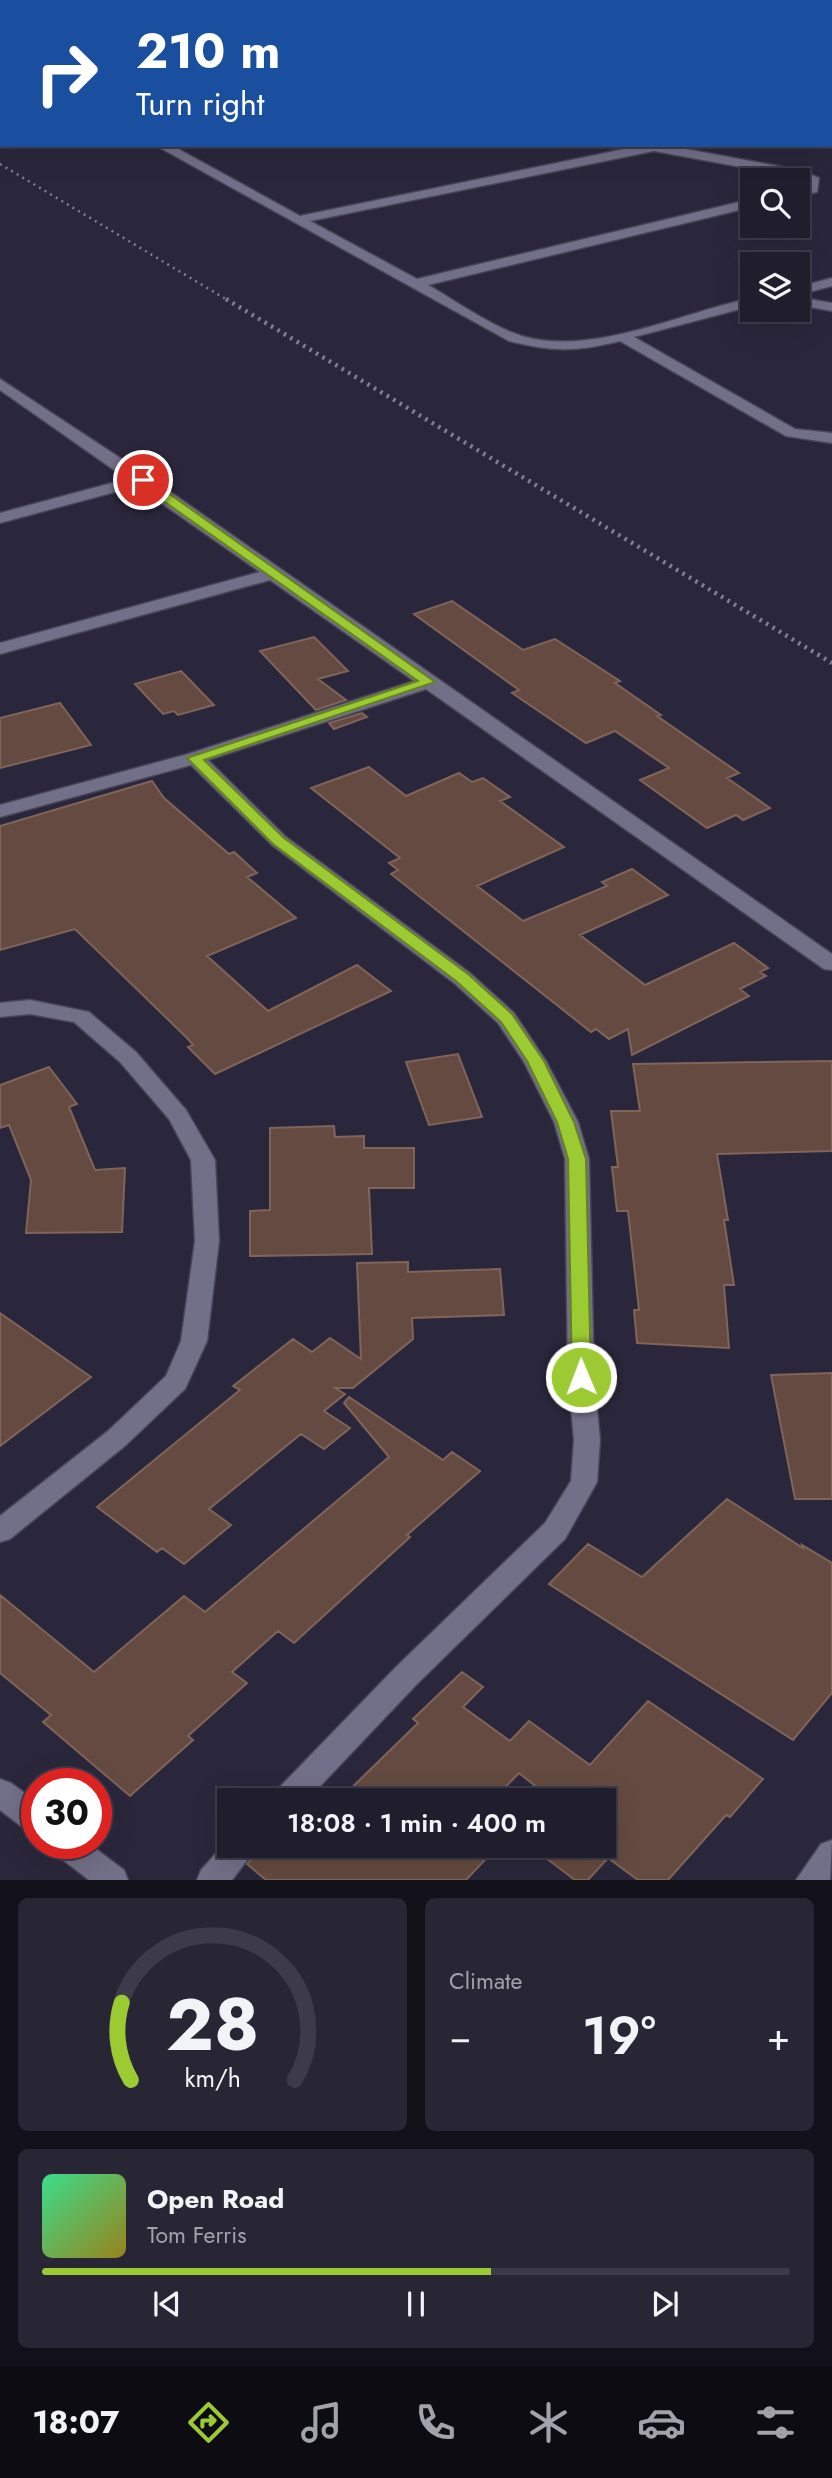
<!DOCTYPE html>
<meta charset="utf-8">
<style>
body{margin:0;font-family:Jost,sans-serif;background:#282635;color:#f1f3f6;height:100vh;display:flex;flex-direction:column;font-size:26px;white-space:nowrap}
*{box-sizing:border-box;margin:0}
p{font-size:23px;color:#a2a2aa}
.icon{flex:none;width:38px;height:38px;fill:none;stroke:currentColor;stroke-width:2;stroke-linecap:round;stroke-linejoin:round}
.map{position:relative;height:1880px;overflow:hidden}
.details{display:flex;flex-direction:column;gap:18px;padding:18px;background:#121019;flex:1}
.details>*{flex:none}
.top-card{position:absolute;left:0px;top:0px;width:833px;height:147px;box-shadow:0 7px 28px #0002,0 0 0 2px #3d3b49;background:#1a4fa0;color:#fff;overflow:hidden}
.fabs{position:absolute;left:740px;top:168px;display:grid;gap:14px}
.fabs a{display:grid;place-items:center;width:70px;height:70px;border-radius:0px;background:#201d2d;box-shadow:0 7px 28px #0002,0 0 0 2px #3d3b49;font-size:35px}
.speed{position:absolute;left:21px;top:1768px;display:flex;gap:14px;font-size:35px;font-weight:700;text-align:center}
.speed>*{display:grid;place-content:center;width:91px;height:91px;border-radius:50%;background:#201d2d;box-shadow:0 7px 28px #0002,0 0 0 2px #3d3b49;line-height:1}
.speed .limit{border:10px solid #d22;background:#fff;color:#111}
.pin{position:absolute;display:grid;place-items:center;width:60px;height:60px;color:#fff;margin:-30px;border:4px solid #fff;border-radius:50%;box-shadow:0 2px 7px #0007}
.me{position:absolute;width:77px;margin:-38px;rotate:359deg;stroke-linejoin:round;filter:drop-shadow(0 0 5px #0008)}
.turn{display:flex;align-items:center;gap:24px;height:147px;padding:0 21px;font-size:32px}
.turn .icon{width:91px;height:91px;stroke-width:2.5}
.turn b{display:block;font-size:49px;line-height:60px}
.big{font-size:52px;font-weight:600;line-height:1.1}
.details .widget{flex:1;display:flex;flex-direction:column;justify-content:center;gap:10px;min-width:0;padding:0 24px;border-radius:10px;background:#282635}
.details .dial{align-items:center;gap:0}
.dial svg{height:182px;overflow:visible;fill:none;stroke:#3d3b49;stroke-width:7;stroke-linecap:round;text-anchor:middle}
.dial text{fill:#f1f3f6;stroke:none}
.song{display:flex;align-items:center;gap:21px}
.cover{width:84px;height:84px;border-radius:10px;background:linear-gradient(135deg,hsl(150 70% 55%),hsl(50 70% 35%))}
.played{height:7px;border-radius:4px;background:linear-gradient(90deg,#9cca32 60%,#3d3b49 60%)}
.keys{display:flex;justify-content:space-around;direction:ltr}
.heat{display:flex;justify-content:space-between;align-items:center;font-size:38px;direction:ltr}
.details .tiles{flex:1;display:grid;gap:18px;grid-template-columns:1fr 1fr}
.widget:last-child{grid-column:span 2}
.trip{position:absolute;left:217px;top:1788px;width:399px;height:70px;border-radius:0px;background:#201d2d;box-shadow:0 7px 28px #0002,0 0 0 2px #3d3b49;font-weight:600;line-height:70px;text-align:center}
.tabs{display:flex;height:112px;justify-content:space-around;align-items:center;background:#0d0c12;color:#a2a2aa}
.tabs .icon{width:49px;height:49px}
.tabs .current{color:#9cca32}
.tabs b{font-size:32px;color:#f1f3f6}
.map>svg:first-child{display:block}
.building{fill:#644a40;stroke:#80645a;stroke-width:2}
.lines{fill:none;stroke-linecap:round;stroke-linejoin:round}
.street-casing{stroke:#494558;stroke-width:3}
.street{fill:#726f88;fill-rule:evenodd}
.rail-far1{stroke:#827f91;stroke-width:2.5;stroke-dasharray:2 4.5;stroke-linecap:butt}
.rail{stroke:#827f91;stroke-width:4.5;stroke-dasharray:2.5 5;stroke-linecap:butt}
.route{fill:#9cca32;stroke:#658320;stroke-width:2}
</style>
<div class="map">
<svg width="832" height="1880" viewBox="0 0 832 1880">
<rect width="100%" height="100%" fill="#2a273c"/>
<path class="building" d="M 452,601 L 523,650 L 555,639 L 620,681 L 615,683 L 661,715 L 657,716 L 739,773 L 727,778 L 770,808 L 743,820 L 736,815 L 707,828 L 640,780 L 669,768 L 615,731 L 586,743 L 512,693 L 519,690 L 414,614 Z
M 314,637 L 348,671 L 318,679 L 346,700 L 316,710 L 260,651 Z
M 181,671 L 214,705 L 178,715 L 174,711 L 163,714 L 135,684 Z
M 60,703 L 91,745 L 0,768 L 0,718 Z
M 362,713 L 367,717 L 334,729 L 329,723 Z
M 369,767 L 406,796 L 459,773 L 472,782 L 483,778 L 510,797 L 500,801 L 564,847 L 477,886 L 523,921 L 607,886 L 602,882 L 632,869 L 668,895 L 580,935 L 645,985 L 734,943 L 768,968 L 760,972 L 766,976 L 740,989 L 749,996 L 632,1055 L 628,1029 L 609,1039 L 596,1029 L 591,1032 L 391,874 L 398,870 L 389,863 L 400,858 L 311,788 Z
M 152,781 L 164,798 L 229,854 L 234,852 L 257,873 L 247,877 L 296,918 L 207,956 L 268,1011 L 357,965 L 391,991 L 215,1074 L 188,1047 L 193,1045 L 188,1039 L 75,929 L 0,950 L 0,826 Z
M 458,1054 L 482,1117 L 429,1125 L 406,1062 Z
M 832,1061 L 832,1151 L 717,1154 L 728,1220 L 724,1220 L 734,1285 L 724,1285 L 729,1348 L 637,1343 L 634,1310 L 639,1310 L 628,1211 L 617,1211 L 612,1167 L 618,1167 L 611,1111 L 640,1111 L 633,1064 Z
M 49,1067 L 77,1104 L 69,1107 L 95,1170 L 125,1168 L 122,1232 L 26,1233 L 31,1180 L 9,1125 L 0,1128 L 0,1085 Z
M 334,1126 L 335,1137 L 364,1136 L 364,1148 L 414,1148 L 414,1188 L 369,1188 L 372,1254 L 250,1256 L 250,1211 L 270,1210 L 270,1128 Z
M 408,1262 L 408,1272 L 500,1269 L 504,1315 L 412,1318 L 413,1339 L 353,1388 L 335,1388 L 345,1394 L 324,1411 L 350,1428 L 324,1449 L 301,1434 L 209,1509 L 231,1525 L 184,1564 L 162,1548 L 157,1552 L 97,1507 L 240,1390 L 233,1386 L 293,1339 L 312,1352 L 330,1338 L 361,1359 L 357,1263 Z
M 0,1313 L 91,1377 L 0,1446 Z
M 832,1373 L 832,1499 L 795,1499 L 771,1375 Z
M 349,1397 L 443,1460 L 452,1452 L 480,1471 L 407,1535 L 410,1537 L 294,1643 L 278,1631 L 232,1672 L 247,1683 L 188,1736 L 193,1740 L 130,1796 L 43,1722 L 51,1715 L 0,1673 L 0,1595 L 94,1672 L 184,1596 L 205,1612 L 389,1457 L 344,1403 Z
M 727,1499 L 803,1548 L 802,1545 L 832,1563 L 832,1693 L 793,1740 L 549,1584 L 588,1544 L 642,1577 Z
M 462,1672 L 483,1687 L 463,1707 L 510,1741 L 529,1721 L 590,1765 L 648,1701 L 763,1779 L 730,1817 L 726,1815 L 668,1880 L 638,1880 L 608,1858 L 588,1880 L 575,1880 L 530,1846 L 604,1846 L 604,1801 L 554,1801 L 519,1773 L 492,1801 L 338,1801 L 418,1723 L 413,1719 Z
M 263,1846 L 498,1846 L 466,1880 L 266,1880 L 247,1864 Z"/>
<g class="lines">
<defs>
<path id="street" d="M 174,0 L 185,0 L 173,2 Z
M 0,12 L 2,12 L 2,19 L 0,19 Z
M 0,105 L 2,105 L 0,113 Z
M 155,145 L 171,145 L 300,216 L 644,145 L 664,145 L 799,170 L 819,178 L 817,192 L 798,196 L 798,188 L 807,186 L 808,183 L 796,177 L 654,151 L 310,221 L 417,279 L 752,199 L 752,207 L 428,285 C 456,301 492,327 522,336 C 592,357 683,312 752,298 L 752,306 L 634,337 L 795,429 L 832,433 L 832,443 L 786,436 L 620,341 C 576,352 553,352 509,341 Z
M 832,278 L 832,286 L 798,295 L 798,287 Z
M 798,297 L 832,303 L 832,311 L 798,305 Z
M 0,379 L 149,477 L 832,954 L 832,970 L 824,969 L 426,689 L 208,760 L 286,837 L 470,973 L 514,1013 L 546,1061 L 578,1122 L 589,1159 L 594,1377 L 600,1440 L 597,1482 L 565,1539 L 416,1685 L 306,1801 L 271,1801 L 275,1792 L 396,1667 L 545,1523 L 571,1481 L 574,1440 L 568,1377 L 565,1159 L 554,1122 L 524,1062 L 498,1023 L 454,983 L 272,845 L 191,765 L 0,817 L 0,805 L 188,754 L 414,681 L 270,580 L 0,654 L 0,643 L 260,572 L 137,486 L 0,523 L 0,513 L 127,479 L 0,390 Z
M 30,1000 L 89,1012 L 136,1052 L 186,1110 L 215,1160 L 219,1241 L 207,1341 L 185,1389 L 126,1445 L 10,1539 L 0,1542 L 0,1516 L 108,1431 L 166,1376 L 181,1341 L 195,1241 L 191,1160 L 169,1119 L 120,1062 L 74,1022 L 30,1014 L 0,1017 L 0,1003 Z
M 0,1779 L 11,1783 L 37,1802 L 37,1833 L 26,1830 L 0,1810 Z
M 229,1839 L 229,1846 L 258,1846 L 232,1880 L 197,1880 L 201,1870 Z
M 832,1840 L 830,1880 L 796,1880 L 821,1844 Z
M 50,1843 L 88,1843 L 124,1870 L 128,1880 L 89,1880 L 54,1853 Z"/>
</defs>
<use href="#street" class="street-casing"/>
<use href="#street" class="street"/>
<path class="rail-far1" d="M 0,164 L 229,301"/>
<path class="rail" d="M 226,299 L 832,663"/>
</g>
<path class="route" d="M 138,478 L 147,478 L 435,682 L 204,760 L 284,838 L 468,974 L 512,1014 L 544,1061 L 574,1122 L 586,1159 L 591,1377 L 588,1382 L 574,1382 L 572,1377 L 568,1159 L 557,1122 L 527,1061 L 501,1022 L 456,981 L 273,844 L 187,758 L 418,681 L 138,483 Z"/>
</svg>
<div class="fabs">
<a><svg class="icon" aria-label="search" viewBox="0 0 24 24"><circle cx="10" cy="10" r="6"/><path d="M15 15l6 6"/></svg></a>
<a><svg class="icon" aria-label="layers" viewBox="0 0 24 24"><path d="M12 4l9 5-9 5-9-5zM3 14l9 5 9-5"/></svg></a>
</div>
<div class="speed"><div class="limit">30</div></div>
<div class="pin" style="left:143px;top:480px;background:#d93025"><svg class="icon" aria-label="arrive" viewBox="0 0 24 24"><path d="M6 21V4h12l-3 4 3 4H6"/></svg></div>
<svg class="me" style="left:581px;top:1377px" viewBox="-20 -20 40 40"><circle r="17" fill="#9cca32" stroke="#fff" stroke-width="3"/><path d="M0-11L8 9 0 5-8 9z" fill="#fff"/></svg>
<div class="trip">18:08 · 1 min · 400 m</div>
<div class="top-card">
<div class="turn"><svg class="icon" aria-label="right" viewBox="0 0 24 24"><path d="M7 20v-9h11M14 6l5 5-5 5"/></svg><div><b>210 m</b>Turn right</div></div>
</div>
</div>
<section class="details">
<div class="tiles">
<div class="widget dial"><svg viewBox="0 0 100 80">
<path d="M14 69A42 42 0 1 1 86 69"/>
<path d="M14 69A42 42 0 0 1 10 35" stroke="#9cca32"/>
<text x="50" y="56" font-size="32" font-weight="700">28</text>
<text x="50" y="72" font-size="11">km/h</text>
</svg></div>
<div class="widget"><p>Climate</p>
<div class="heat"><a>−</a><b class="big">19°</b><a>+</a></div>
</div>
<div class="widget">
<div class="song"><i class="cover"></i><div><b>Open Road</b><p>Tom Ferris</p></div></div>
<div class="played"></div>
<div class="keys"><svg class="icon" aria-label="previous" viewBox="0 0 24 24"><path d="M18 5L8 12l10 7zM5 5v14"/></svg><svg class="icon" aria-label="pause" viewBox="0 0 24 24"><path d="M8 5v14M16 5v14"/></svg><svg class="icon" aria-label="next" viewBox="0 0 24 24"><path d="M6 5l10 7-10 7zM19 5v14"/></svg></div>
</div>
</div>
</section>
<nav class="tabs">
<b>18:07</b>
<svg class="icon current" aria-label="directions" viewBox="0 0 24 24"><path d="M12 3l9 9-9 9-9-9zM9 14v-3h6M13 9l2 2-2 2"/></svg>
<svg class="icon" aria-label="music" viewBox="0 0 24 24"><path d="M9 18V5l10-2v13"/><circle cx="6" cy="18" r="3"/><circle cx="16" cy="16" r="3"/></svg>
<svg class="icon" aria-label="phone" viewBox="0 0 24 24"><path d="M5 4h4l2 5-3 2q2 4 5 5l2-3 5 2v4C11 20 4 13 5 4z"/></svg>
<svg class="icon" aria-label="climate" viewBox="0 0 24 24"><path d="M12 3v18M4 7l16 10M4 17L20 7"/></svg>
<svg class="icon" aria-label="car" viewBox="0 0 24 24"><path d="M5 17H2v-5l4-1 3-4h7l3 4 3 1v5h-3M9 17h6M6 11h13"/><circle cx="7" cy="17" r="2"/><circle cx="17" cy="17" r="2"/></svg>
<svg class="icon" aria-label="filters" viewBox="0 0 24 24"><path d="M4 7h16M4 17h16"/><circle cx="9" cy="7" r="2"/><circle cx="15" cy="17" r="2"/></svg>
</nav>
